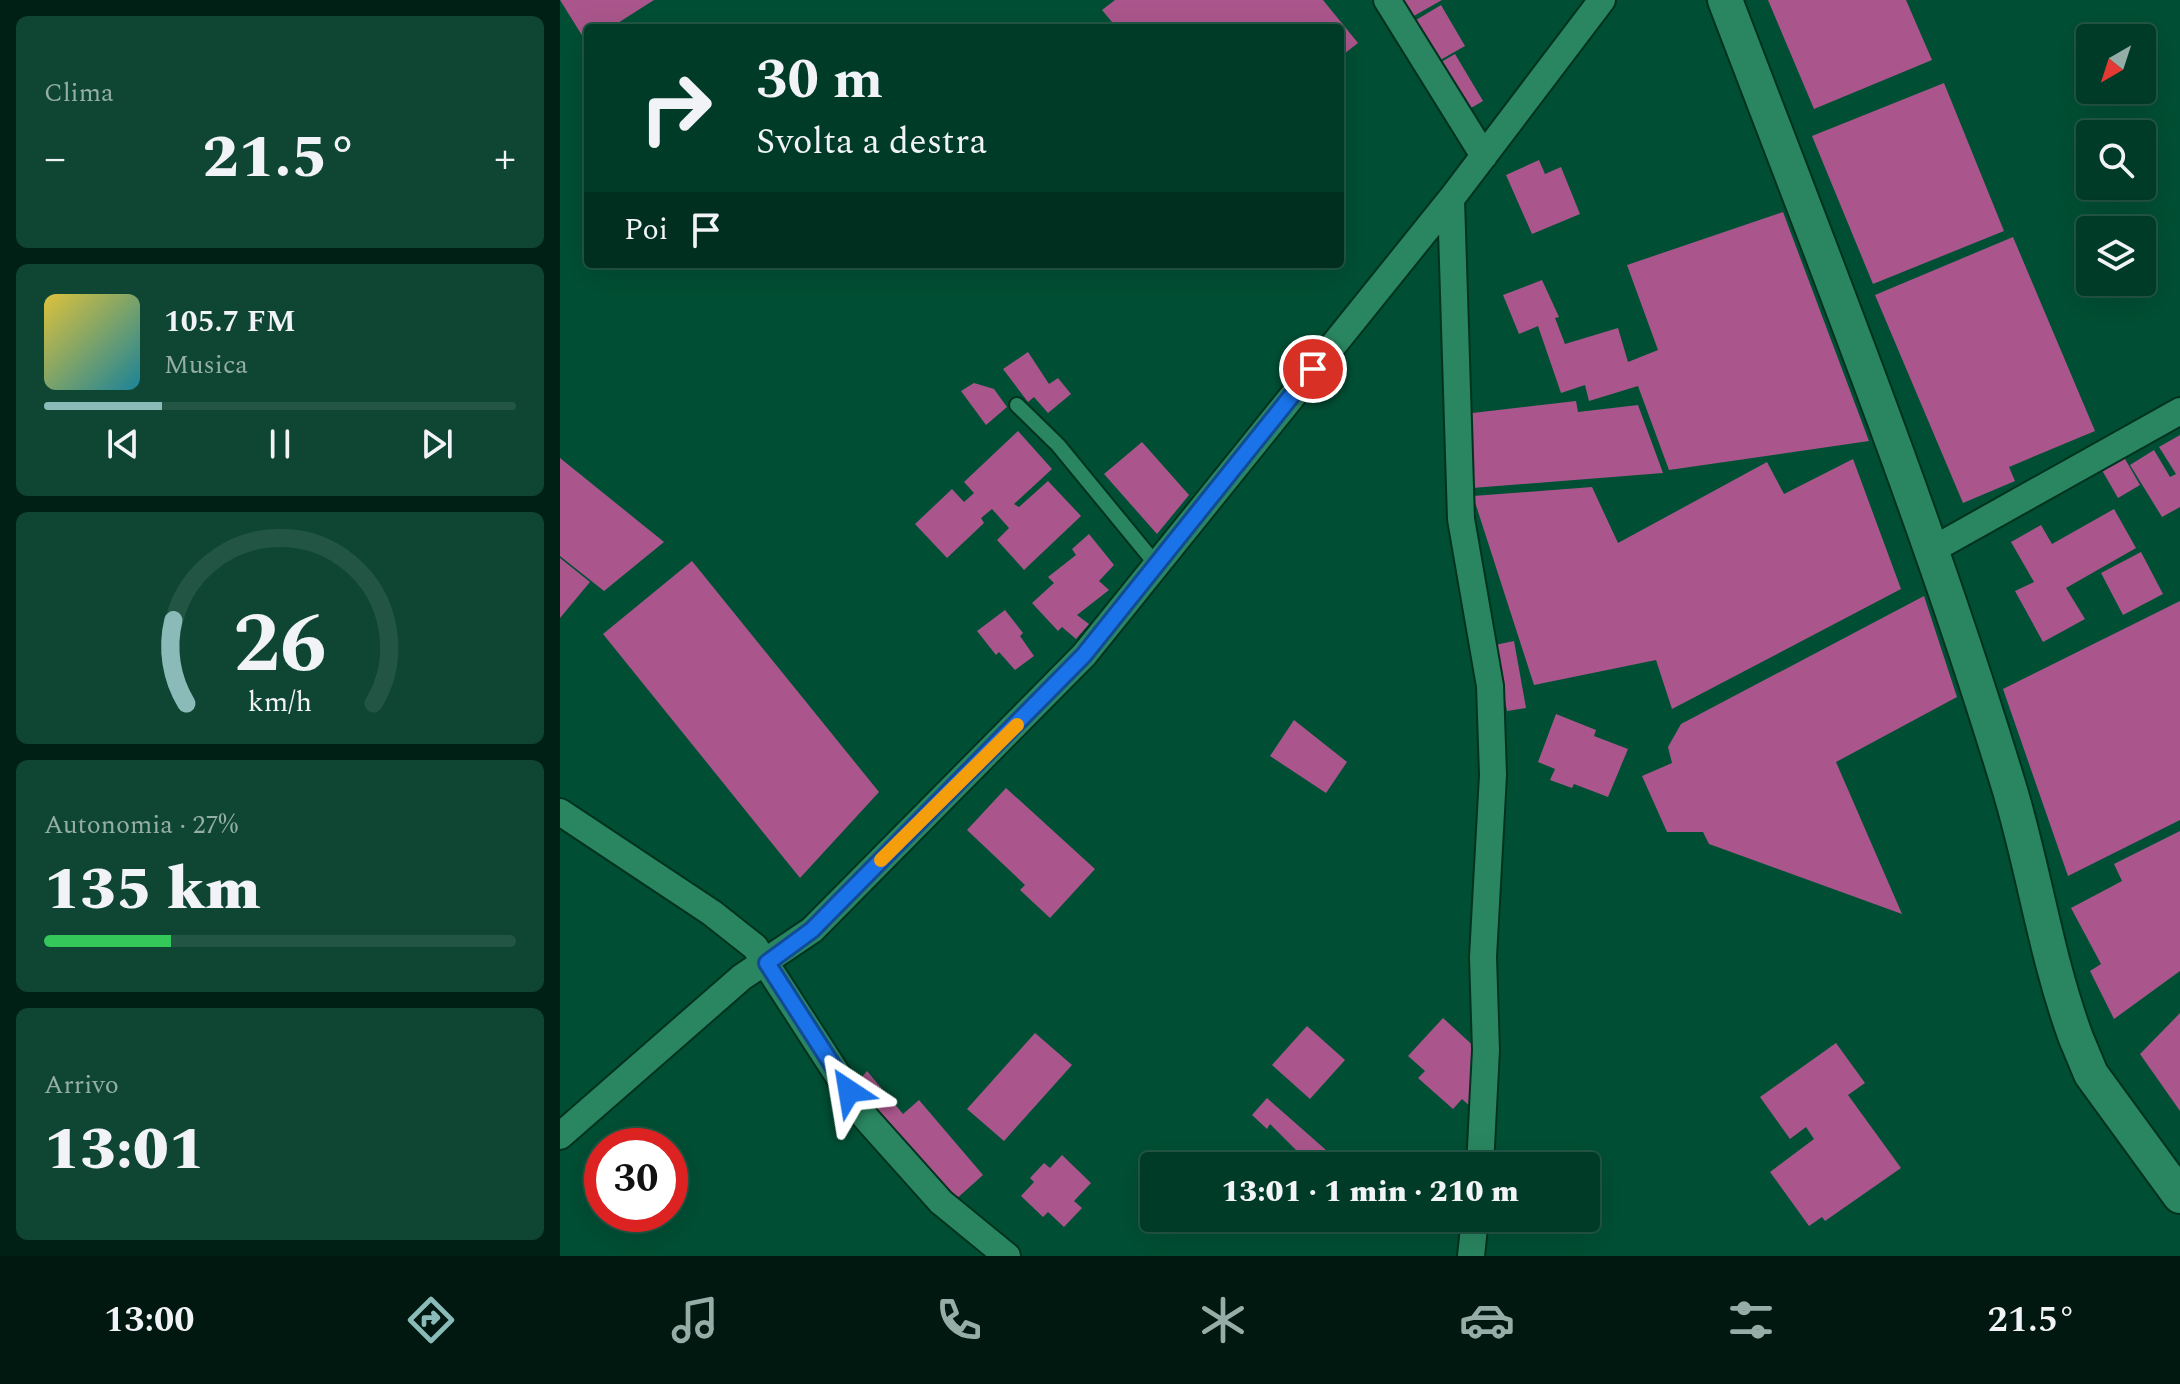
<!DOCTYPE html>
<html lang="it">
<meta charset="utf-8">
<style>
body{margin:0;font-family:Spectral,serif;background:#0e4633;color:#f1f3f6;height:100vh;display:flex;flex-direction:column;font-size:30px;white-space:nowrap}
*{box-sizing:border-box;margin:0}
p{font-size:26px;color:#95ada7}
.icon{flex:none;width:44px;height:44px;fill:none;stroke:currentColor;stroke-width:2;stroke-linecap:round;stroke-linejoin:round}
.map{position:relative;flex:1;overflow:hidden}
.details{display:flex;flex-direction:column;gap:16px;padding:16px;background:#002015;width:560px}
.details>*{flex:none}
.banner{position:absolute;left:24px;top:24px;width:760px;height:244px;border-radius:8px;box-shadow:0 8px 32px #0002,0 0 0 2px #254;background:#003b27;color:#f1f3f6;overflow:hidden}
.needle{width:52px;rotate:219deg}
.controls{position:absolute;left:1516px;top:24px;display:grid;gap:16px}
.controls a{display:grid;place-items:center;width:80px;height:80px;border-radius:8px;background:#003b27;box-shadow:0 8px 32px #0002,0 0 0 2px #254;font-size:40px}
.speed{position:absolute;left:24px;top:1128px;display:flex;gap:16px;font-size:40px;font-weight:700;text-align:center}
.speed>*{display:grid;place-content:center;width:104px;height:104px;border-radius:50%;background:#003b27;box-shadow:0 8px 32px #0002,0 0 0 2px #254;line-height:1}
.speed .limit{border:12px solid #d22;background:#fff;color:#111}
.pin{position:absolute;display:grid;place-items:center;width:68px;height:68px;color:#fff;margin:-34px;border:4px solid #fff;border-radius:50%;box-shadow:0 2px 8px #0007}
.me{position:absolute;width:88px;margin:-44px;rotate:327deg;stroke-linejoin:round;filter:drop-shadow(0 0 6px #0008)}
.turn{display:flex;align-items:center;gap:28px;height:168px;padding:0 40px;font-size:36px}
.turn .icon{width:104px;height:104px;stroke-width:2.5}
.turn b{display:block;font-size:56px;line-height:68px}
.then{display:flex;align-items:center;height:76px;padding:0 40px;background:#0003;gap:16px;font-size:30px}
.big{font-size:60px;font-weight:800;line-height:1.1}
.details .card{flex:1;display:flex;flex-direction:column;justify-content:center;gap:12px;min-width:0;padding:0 28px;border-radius:12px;background:#0e4633}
.details .dial{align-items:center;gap:0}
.dial svg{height:208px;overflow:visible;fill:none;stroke:#254;stroke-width:7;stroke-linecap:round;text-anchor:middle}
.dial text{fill:#f1f3f6;stroke:none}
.song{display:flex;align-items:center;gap:24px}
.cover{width:96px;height:96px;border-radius:12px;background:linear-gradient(135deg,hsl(50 70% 55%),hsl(190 70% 35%))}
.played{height:8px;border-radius:4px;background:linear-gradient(90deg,#8bbbb9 25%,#254 25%)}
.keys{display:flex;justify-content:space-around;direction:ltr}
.heat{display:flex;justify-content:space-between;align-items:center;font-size:44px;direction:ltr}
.charge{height:12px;border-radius:6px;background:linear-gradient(90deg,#34c759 27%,#254 0)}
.trip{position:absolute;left:580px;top:1152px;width:460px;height:80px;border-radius:8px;background:#003b27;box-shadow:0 8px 32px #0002,0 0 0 2px #254;font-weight:800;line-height:80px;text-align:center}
.tabs{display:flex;height:128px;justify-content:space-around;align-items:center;background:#001810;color:#95ada7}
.tabs .icon{width:56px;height:56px}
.tabs .selected{color:#8bbbb9}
.tabs b{font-size:36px;color:#f1f3f6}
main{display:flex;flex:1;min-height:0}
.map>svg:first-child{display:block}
.building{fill:#aa568c}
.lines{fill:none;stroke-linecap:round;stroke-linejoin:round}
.service-casing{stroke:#00321f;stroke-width:18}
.minor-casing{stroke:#00321f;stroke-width:30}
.tertiary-casing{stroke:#00321f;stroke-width:38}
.service{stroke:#298660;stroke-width:14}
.minor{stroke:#298660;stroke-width:26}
.tertiary{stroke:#298660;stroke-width:34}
.route-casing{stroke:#114b97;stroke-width:20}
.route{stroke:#1a73e8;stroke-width:14}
.slow{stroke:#f59e0b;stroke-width:14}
</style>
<main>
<section class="details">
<div class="card"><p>Clima</p>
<div class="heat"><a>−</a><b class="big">21.5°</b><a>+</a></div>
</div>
<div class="card">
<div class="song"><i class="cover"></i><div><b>105.7 FM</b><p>Musica</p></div></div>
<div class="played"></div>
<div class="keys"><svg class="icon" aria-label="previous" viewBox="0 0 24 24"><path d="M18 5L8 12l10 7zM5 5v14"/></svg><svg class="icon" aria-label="pause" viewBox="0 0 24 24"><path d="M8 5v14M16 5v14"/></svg><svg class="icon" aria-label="next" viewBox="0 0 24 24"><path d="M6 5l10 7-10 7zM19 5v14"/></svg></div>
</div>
<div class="card dial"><svg viewBox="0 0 100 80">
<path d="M14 69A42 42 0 1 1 86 69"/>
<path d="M14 69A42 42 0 0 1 9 37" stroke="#8bbbb9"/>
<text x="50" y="56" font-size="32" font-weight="700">26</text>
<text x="50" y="72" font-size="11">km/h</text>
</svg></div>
<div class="card"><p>Autonomia · 27%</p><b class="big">135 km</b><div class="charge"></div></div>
<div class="card"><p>Arrivo</p><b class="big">13:01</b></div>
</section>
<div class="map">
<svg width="1620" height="1256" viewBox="0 0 1620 1256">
<rect width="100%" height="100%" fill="#004f34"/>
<path class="building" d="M 0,0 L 94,0 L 50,28 L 28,28 L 28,45 Z
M 555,0 L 763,0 L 798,43 L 780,57 L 780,28 L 557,28 L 542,10 Z
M 842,0 L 882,0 L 852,17 Z
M 1208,0 L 1346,0 L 1372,60 L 1254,109 Z
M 881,5 L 905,46 L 875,63 L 851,23 Z
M 895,54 L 923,101 L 904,112 L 876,65 Z
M 1384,83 L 1444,231 L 1313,284 L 1252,136 Z
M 979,160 L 985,174 L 1001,167 L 1020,214 L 972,234 L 946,175 Z
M 1223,212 L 1309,441 L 1109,470 L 1078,386 L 1029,401 L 1025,385 L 1001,393 L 978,326 L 959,334 L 943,295 L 982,280 L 999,317 L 995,318 L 1005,344 L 1058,328 L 1068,362 L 1098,350 L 1067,265 Z
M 1453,237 L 1535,431 L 1449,467 L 1455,481 L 1403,503 L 1315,295 Z
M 468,352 L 489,384 L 498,378 L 511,394 L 488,413 L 474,397 L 468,402 L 443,369 Z
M 414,383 L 434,389 L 447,407 L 426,425 L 401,391 Z
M 1016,401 L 1018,412 L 1078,405 L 1103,473 L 912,488 L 904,414 Z
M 458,431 L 492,469 L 454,504 L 459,507 L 488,481 L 521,516 L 464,570 L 437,540 L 449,528 L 432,509 L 421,518 L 424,523 L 387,558 L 355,524 L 392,489 L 404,502 L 414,493 L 404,482 Z
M 1620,435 L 1620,507 L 1602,517 L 1570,465 L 1594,450 L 1610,477 L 1616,474 L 1599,447 Z
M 582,442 L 629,495 L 597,534 L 544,474 Z
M 1561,452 L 1580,485 L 1558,498 L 1539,465 Z
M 0,458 L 104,542 L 44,591 L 0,556 Z
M 1293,459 L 1341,589 L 1112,709 L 1096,660 L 974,685 L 913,496 L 1032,487 L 1058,543 L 1207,462 L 1224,494 Z
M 1554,509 L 1576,548 L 1506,588 L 1525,619 L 1483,642 L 1455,591 L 1474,582 L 1451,542 L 1481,525 L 1492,544 Z
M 529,534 L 554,565 L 539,581 L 549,590 L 517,615 L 529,624 L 516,639 L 502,627 L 498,631 L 472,603 L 494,583 L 488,577 L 516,555 L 512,549 Z
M 1581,552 L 1603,594 L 1563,615 L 1541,573 Z
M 0,558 L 30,582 L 0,618 Z
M 132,561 L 319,792 L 240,878 L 43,634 Z
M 1364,596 L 1397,697 L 1276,762 L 1342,914 L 1149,844 L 1143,832 L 1107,832 L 1082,776 L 1112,763 L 1108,747 L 1121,724 Z
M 1620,601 L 1620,820 L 1508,876 L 1443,689 Z
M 445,610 L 463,633 L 460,636 L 474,656 L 455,670 L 439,652 L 436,655 L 417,631 Z
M 954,641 L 966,708 L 947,711 L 935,645 Z
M 996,714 L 1036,730 L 1034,736 L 1068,749 L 1048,797 L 1014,784 L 1012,788 L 990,780 L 995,769 L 978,762 Z
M 734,720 L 787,762 L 766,793 L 710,756 Z
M 446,788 L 535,869 L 490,918 L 460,890 L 465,885 L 407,830 Z
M 1620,831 L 1620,971 L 1554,1019 L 1530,971 L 1541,964 L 1511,908 L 1562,881 L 1554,864 Z
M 1620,1013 L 1620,1111 L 1580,1054 Z
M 883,1018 L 918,1050 L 913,1109 L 902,1099 L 893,1109 L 858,1078 L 865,1071 L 848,1056 Z
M 747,1026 L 785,1060 L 750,1099 L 712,1065 Z
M 475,1033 L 512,1065 L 444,1141 L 407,1109 Z
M 1276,1043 L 1305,1083 L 1288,1095 L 1341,1168 L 1265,1221 L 1262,1217 L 1249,1226 L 1210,1172 L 1254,1139 L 1246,1127 L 1230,1139 L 1200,1097 Z
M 307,1071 L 343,1114 L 359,1100 L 423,1175 L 394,1201 L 314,1111 L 297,1083 Z
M 707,1098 L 766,1150 L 752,1166 L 710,1124 L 707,1129 L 692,1115 Z
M 502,1155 L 531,1183 L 514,1201 L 522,1208 L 504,1227 L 488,1212 L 483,1217 L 461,1196 L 474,1182 L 470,1178 L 484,1163 L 490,1168 Z"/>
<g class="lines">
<defs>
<path id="service" d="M 457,405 L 498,445 L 595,563"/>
<path id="minor" d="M 827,0 L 924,156
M 891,199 L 901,519 L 930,686 L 933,775 L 923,957 L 926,1050 L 920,1166
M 1370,551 L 1620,411
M 0,812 L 152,913 L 195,947 L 305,1117 L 381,1202 L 447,1256
M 0,1136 L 182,977 L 252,930 L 524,655 L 891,199 L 1042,0
M 911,1256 L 915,1218"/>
<path id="tertiary" d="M 1165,0 C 1264,260 1368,520 1449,787 C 1474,869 1486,957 1516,1038 L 1531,1074 L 1620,1196"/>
</defs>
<use href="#service" class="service-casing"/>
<use href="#minor" class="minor-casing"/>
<use href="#tertiary" class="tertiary-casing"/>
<use href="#service" class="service"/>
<use href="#minor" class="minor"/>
<use href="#tertiary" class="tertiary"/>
</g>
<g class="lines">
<defs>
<path id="route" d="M 289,1091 L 207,963 L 252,930 L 524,655 L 753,369"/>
</defs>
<use href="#route" class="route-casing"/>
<use href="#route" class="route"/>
<path class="slow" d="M 321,860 L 457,725"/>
</g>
</svg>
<div class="controls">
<a><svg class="needle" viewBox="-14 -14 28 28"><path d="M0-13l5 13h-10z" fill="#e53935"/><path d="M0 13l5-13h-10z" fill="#95ada7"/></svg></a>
<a><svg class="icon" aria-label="search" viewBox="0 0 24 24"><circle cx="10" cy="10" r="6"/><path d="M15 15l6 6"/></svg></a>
<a><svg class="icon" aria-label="layers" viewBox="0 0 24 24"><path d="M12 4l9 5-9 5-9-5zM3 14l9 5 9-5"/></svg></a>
</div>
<div class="speed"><div class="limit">30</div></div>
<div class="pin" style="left:753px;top:369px;background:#d93025"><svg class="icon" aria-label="arrive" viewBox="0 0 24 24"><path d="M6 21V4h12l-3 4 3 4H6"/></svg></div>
<svg class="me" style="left:289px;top:1091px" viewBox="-20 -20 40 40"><path d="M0-17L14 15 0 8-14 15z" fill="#1a73e8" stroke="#fff" stroke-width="4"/></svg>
<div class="trip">13:01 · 1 min · 210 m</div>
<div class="banner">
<div class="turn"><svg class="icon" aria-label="right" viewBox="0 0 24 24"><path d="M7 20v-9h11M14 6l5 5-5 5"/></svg><div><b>30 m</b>Svolta a destra</div></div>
<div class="then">Poi<svg class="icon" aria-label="arrive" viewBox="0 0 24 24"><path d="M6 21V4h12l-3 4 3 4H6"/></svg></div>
</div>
</div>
</main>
<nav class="tabs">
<b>13:00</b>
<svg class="icon selected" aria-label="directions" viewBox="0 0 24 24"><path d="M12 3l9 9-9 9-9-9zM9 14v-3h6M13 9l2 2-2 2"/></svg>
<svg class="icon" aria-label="music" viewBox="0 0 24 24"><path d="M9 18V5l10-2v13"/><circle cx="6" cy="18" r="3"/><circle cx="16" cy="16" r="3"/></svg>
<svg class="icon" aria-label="phone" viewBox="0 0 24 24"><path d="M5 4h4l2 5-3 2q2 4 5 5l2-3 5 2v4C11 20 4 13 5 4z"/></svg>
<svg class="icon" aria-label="climate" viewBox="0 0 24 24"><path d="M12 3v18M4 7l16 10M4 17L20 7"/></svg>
<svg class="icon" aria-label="car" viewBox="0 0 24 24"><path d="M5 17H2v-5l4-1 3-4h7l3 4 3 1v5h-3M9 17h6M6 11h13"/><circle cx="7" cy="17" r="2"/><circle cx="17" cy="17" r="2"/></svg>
<svg class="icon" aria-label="filters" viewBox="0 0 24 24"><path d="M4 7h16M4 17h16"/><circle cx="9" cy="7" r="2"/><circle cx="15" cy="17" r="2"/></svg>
<b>21.5°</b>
</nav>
